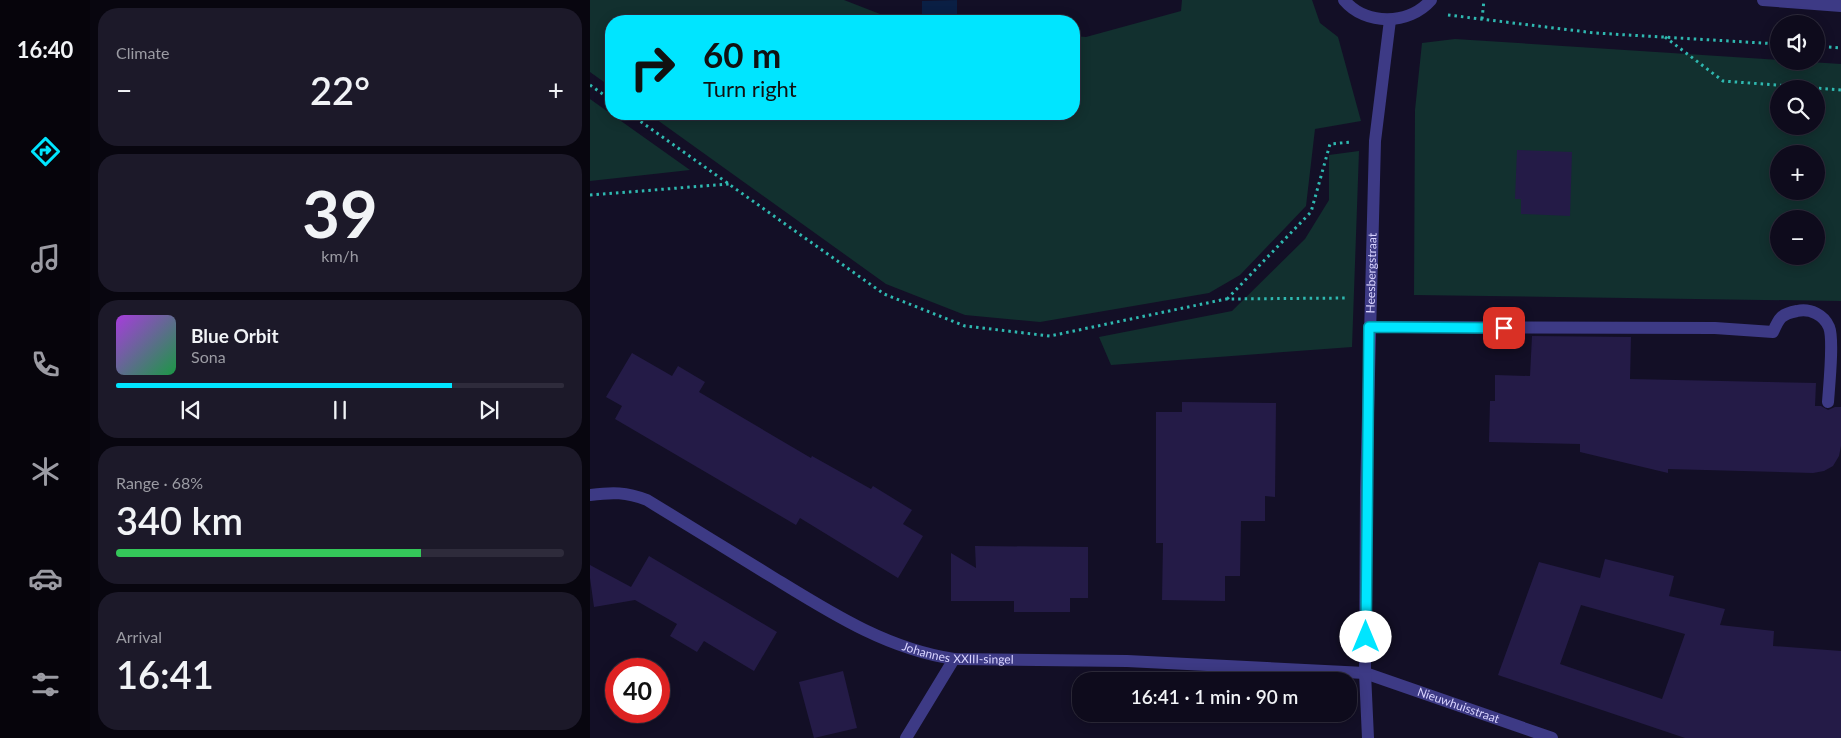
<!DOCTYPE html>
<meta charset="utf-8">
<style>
body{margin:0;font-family:Lato,sans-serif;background:#1c1929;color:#f1f3f6;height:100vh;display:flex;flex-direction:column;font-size:19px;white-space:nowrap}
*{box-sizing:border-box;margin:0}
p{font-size:16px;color:#9b9ba3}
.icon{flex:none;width:28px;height:28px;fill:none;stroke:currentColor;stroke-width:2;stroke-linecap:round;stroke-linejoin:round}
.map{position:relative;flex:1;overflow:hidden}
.drawer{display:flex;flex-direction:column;gap:8px;padding:8px;background:#08060f;width:500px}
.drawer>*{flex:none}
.hud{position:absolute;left:15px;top:15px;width:475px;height:105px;border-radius:20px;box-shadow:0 2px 12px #0003,0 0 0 1px #2e2b3b;background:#00e5ff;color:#111;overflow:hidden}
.tools{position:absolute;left:1180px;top:15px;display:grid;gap:10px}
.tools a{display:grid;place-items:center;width:55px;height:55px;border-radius:50%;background:#0e0b1c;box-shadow:0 2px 12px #0003,0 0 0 1px #2e2b3b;font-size:25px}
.speed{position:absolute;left:15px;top:658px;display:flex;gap:10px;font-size:25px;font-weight:700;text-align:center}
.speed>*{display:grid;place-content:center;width:65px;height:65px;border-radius:50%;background:#0e0b1c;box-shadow:0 2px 12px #0003,0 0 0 1px #2e2b3b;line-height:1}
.speed .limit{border:8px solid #d22;background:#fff;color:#111}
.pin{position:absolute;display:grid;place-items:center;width:42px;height:42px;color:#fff;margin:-21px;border-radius:10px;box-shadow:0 2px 8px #0006}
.me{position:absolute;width:55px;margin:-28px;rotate:0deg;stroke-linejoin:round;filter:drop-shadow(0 0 4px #0008)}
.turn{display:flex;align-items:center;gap:18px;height:105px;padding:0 15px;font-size:22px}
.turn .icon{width:65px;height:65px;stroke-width:2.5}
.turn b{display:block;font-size:35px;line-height:42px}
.big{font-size:38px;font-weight:600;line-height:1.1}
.drawer .widget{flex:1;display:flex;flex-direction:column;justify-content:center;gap:8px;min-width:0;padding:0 18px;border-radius:20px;background:#1c1929}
.drawer .dial{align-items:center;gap:0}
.dial b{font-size:65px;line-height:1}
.song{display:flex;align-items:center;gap:15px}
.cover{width:60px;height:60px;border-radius:8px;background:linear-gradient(135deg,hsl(280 70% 55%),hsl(140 70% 35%))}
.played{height:5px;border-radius:2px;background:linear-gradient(90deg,#00e5ff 75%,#2e2b3b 75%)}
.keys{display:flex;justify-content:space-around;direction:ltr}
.heat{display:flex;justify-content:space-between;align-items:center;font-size:28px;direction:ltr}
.charge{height:8px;border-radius:4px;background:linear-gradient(90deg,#34c759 68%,#2e2b3b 0)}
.trip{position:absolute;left:482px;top:672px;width:285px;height:50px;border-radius:20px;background:#0e0b1c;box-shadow:0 2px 12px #0003,0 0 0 1px #2e2b3b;font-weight:600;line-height:50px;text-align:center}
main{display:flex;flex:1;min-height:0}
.menu{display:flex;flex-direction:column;width:90px;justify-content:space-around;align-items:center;background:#06040b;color:#9b9ba3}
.menu .icon{width:35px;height:35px}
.menu .active{color:#00e5ff}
.menu b{font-size:22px;color:#f1f3f6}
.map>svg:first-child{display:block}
.green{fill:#12302f;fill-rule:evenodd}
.water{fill:#0a1f44}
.building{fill:#241b47;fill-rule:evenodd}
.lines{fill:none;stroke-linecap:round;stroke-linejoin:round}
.path{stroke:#2fb8b0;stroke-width:3;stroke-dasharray:2.5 4;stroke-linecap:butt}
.service{stroke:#3d3a85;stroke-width:12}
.minor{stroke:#3d3a85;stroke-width:12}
.tertiary{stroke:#3d3a85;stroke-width:12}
.route-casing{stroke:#0095a6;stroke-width:12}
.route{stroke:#00e5ff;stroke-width:9}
.labels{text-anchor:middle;stroke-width:5;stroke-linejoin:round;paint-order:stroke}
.street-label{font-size:12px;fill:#d9d4ff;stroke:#130f26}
</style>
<main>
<nav class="menu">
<b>16:40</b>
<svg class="icon active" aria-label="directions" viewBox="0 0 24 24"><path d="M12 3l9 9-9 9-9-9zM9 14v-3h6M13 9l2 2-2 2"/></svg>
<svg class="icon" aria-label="music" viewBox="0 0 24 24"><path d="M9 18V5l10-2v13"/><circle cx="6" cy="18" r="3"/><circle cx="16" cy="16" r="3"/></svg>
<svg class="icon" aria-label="phone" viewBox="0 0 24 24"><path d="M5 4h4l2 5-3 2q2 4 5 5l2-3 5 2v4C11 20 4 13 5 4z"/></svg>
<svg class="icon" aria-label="climate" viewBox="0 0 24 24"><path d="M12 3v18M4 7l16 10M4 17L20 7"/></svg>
<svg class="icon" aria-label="car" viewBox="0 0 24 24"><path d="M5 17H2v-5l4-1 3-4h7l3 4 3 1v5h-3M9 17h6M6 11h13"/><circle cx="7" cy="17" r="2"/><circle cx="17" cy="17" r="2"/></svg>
<svg class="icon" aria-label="filters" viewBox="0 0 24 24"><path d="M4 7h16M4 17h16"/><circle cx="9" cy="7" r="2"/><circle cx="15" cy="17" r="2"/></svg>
</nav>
<section class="drawer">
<div class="widget"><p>Climate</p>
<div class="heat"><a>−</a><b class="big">22°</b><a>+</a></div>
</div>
<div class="widget dial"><b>39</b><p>km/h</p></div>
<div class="widget">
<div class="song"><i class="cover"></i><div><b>Blue Orbit</b><p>Sona</p></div></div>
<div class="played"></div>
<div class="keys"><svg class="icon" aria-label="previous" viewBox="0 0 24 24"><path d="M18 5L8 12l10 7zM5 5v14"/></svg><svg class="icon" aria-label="pause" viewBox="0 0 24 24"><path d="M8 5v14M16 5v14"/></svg><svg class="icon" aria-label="next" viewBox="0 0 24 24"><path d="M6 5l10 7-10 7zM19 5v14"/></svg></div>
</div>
<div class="widget"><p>Range · 68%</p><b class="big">340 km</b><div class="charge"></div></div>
<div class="widget"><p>Arrival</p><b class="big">16:41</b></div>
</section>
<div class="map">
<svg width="1251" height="738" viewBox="0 0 1251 738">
<rect width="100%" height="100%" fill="#130f26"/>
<path class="green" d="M 0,0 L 254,0 L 308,21 L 21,21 L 21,87 L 0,72 Z
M 592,0 L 722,0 L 730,23 L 748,37 L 771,121 L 725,129 L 716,206 L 650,275 L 619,293 L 450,322 L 375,315 L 296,284 L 59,114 L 484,114 L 484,36 L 496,37 L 591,11 Z
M 865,39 L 1251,64 L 1251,301 L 824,295 L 825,110 L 832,43 ZM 1189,89 L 1226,89 L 1226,126 L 1189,126 ZM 1189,154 L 1226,154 L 1226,191 L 1189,191 ZM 1189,219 L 1226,219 L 1226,256 L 1189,256 Z
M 0,99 L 100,170 L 0,181 Z
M 769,151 L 762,347 L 521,365 L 509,337 L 642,311 L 715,239 L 739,200 L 739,155 Z"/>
<path class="water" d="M 367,0 L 367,18 L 332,17 L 332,1 Z"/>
<path class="building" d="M 927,150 L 982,152 L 980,216 L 931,214 L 931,199 L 925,199 Z
M 942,336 L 1041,337 L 1040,379 L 1226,383 L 1225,406 L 1231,406 L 1238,410 L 1245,407 L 1251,407 L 1251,446 L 1249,456 L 1243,466 L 1234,471 L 1223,473 L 1078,469 L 1078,473 L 990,452 L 990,444 L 899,442 L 900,401 L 905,401 L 905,375 L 940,376 Z
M 42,353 L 82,376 L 88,366 L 115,382 L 109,392 L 221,458 L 222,456 L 281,489 L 283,486 L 322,510 L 313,524 L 333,536 L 308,578 L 210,518 L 206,525 L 25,419 L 32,406 L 16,397 Z
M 592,402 L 686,403 L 685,497 L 675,496 L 675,521 L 651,521 L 650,576 L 635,576 L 635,601 L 572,600 L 573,543 L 566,543 L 566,412 L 592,412 Z
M 385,546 L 498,547 L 498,598 L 480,598 L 480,612 L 424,612 L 424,601 L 361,601 L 361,553 L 386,568 Z
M 59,556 L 187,632 L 164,671 L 114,641 L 107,652 L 80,636 L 87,624 L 45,600 L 4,607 L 0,578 L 0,565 L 41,587 Z
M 1015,559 L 1084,576 L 1079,596 L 1135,609 L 1130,625 L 1184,631 L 1183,646 L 1251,651 L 1251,738 L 1095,738 L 908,675 L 949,562 L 1010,578 ZM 991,605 L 1095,634 L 1072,699 L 970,664 Z
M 253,671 L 267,728 L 224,738 L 209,682 Z"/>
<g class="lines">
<path class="path" d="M 858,15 L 1005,33 L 1189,44
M 892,19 L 894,0
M 1075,37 L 1133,81 L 1251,90
M 1226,46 L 1251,48
M 0,85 L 21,100
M 40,114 L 294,294 L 375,326 L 460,336 L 636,299 L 757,298
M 0,195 L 139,184
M 637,299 L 721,212 L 740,144 L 762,142"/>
<path class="service" d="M 779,327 L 1125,328 L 1183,332 C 1189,318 1191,314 1207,311 C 1220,308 1234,315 1239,327 C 1244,339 1239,387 1238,402"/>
<g class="minor">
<path id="s1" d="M 0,495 C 23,492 36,492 57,500 C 99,526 142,552 184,578 C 241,613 297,649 364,659 L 537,661 L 775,673 L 962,738"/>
<path d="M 316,738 L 364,659"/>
</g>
<g class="tertiary">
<path d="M 754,0 C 776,26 819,25 841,0"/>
<path d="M 1173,0 L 1251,6"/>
<path id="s2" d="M 778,738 L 775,673 L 776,491 L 785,141 L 800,20"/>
</g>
</g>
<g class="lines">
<defs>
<path id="route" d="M 776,637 L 779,327 L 914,328"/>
</defs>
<use href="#route" class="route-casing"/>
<use href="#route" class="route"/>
</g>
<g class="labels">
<g class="street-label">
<text dy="4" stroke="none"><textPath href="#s2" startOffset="465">Heesbergstraat</textPath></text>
<text dy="4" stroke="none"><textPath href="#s1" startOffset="409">Johannes XXIII-singel</textPath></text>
<text dy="4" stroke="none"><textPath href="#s1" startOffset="916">Nieuwhuisstraat</textPath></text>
</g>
</g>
</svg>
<div class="tools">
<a><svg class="icon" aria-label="sound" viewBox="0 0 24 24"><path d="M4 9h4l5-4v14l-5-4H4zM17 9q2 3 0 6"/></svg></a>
<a><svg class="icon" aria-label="search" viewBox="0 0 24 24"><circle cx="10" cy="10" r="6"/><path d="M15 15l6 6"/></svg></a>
<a>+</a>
<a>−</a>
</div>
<div class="speed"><div class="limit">40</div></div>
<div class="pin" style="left:914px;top:328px;background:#d93025"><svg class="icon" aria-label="arrive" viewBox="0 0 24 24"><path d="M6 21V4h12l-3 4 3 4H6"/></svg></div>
<svg class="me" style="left:776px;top:637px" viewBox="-20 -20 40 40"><circle r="19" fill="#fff"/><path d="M0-13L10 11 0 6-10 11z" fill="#00e5ff"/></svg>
<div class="trip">16:41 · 1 min · 90 m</div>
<div class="hud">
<div class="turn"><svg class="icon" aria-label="right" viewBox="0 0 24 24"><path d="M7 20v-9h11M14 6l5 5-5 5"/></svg><div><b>60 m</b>Turn right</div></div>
</div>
</div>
</main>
